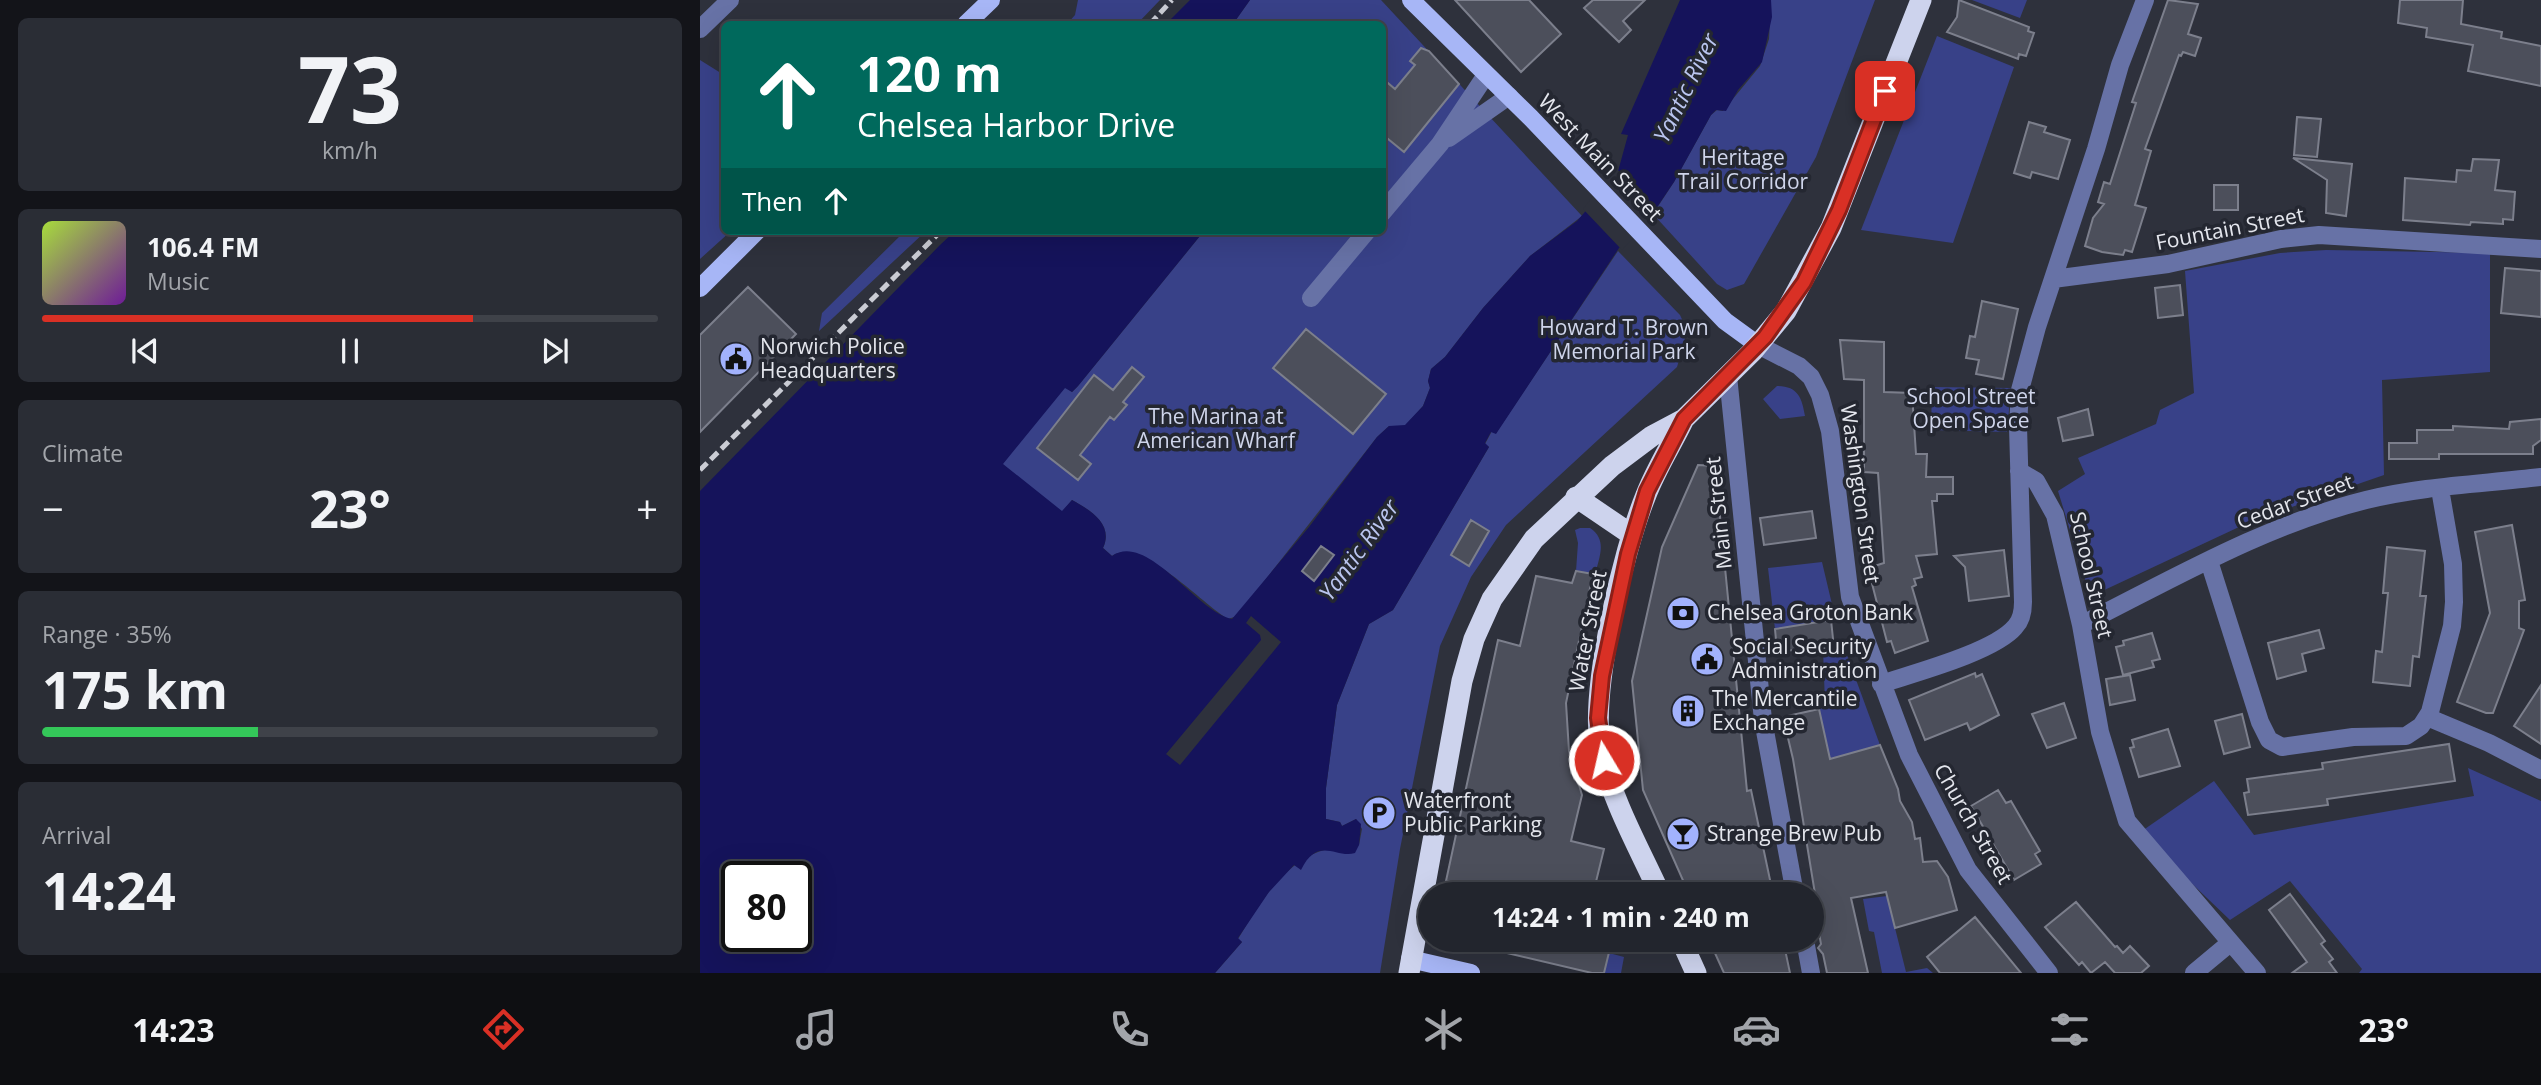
<!DOCTYPE html>
<meta charset="utf-8">
<style>
body{margin:0;font-family:"Open Sans",sans-serif;background:#2a2d35;color:#f1f3f6;height:100vh;display:flex;flex-direction:column;font-size:26px;white-space:nowrap}
*{box-sizing:border-box;margin:0}
p{font-size:23px;color:#a2a5aa}
.icon{flex:none;width:38px;height:38px;fill:none;stroke:currentColor;stroke-width:2;stroke-linecap:round;stroke-linejoin:round}
.map{position:relative;flex:1;overflow:hidden}
.side{display:flex;flex-direction:column;gap:18px;padding:18px;background:#131419;width:700px}
.side>*{flex:none}
.guide{position:absolute;left:21px;top:21px;width:665px;height:214px;border-radius:10px;box-shadow:0 7px 28px #0002,0 0 0 2px #3f4249;background:#00695c;color:#fff;overflow:hidden}
.speed{position:absolute;left:21px;top:861px;display:flex;gap:14px;font-size:35px;font-weight:700;text-align:center}
.speed>*{display:grid;place-content:center;width:91px;height:91px;border-radius:50%;background:#22252d;box-shadow:0 7px 28px #0002,0 0 0 2px #3f4249;line-height:1}
.speed .limit{border:4px solid #111;border-radius:10px;background:#fff;color:#111}
.pin{position:absolute;display:grid;place-items:center;width:60px;height:60px;color:#fff;margin:-30px;border-radius:14px;box-shadow:0 4px 10px #0006}
.me{position:absolute;width:77px;margin:-38px;rotate:351deg;stroke-linejoin:round;filter:drop-shadow(0 0 5px #0008)}
.turn{display:flex;align-items:center;gap:24px;height:147px;padding:0 21px;font-size:32px}
.turn .icon{width:91px;height:91px;stroke-width:2.5}
.turn b{display:block;font-size:49px;line-height:60px}
.then{display:flex;align-items:center;height:66px;padding:0 21px;background:#0003;gap:14px;font-size:26px}
.big{font-size:52px;font-weight:700;line-height:1.1}
.side .card{flex:1;display:flex;flex-direction:column;justify-content:center;gap:10px;min-width:0;padding:0 24px;border-radius:10px;background:#2a2d35}
.side .dial{align-items:center;gap:0}
.dial b{font-size:91px;line-height:1}
.song{display:flex;align-items:center;gap:21px}
.cover{width:84px;height:84px;border-radius:10px;background:linear-gradient(135deg,hsl(80 70% 55%),hsl(280 70% 35%))}
.played{height:7px;border-radius:4px;background:linear-gradient(90deg,#d93025 70%,#3f4249 70%)}
.keys{display:flex;justify-content:space-around;direction:ltr}
.heat{display:flex;justify-content:space-between;align-items:center;font-size:38px;direction:ltr}
.charge{height:10px;border-radius:5px;background:linear-gradient(90deg,#34c759 35%,#3f4249 0)}
.trip{position:absolute;left:718px;top:882px;width:406px;height:70px;border-radius:35px;background:#22252d;box-shadow:0 7px 28px #0002,0 0 0 2px #3f4249;font-weight:700;line-height:70px;text-align:center}
.tab-bar{display:flex;height:112px;justify-content:space-around;align-items:center;background:#0e0f12;color:#a2a5aa}
.tab-bar .icon{width:49px;height:49px}
.tab-bar .current{color:#d93025}
.tab-bar b{font-size:32px;color:#f1f3f6}
main{display:flex;flex:1;min-height:0}
.map>svg:first-child{display:block}
.green{fill:#384188}
.water{fill:#15135b;fill-rule:evenodd}
.pier{fill:#2e313c}
.building{fill:#4c4f5b;stroke:#7c7f8c;stroke-width:2}
.lines{fill:none;stroke-linecap:round;stroke-linejoin:round}
.minor{stroke:#6772a6;stroke-width:18}
.major{stroke:#a7b6f6;stroke-width:18}
.highway{stroke:#cdd3ed;stroke-width:21}
.rail{stroke:#caccd4;stroke-width:5;stroke-dasharray:10 5;stroke-linecap:butt}
.route-casing{stroke:#8d1f18;stroke-width:18}
.route{stroke:#d93025;stroke-width:12}
.labels{text-anchor:middle;stroke-width:7;stroke-linejoin:round;paint-order:stroke}
.street-label{font-size:21px;fill:#e4e6ed;stroke:#242731}
.park-label{font-size:21px;fill:#cfd5eb;stroke:#242731}
.poi-label{font-size:21px;fill:#e4e6ed;stroke:#242731;text-anchor:start}
.water-label{font-size:23px;font-style:italic;fill:#bac5ef;stroke:#242731}
</style>
<main>
<section class="side">
<div class="card dial"><b>73</b><p>km/h</p></div>
<div class="card">
<div class="song"><i class="cover"></i><div><b>106.4 FM</b><p>Music</p></div></div>
<div class="played"></div>
<div class="keys"><svg class="icon" aria-label="previous" viewBox="0 0 24 24"><path d="M18 5L8 12l10 7zM5 5v14"/></svg><svg class="icon" aria-label="pause" viewBox="0 0 24 24"><path d="M8 5v14M16 5v14"/></svg><svg class="icon" aria-label="next" viewBox="0 0 24 24"><path d="M6 5l10 7-10 7zM19 5v14"/></svg></div>
</div>
<div class="card"><p>Climate</p>
<div class="heat"><a>−</a><b class="big">23°</b><a>+</a></div>
</div>
<div class="card"><p>Range · 35%</p><b class="big">175 km</b><div class="charge"></div></div>
<div class="card"><p>Arrival</p><b class="big">14:24</b></div>
</section>
<div class="map">
<svg width="1841" height="973" viewBox="0 0 1841 973">
<rect width="100%" height="100%" fill="#2e313c"/>
<path class="green" d="M 378,0 L 460,0 L 437,24 L 367,24 L 375,15 Z
M 550,0 L 681,0 L 882,216 L 830,256 L 783,308 L 745,357 L 731,369 L 728,381 L 730,388 L 723,406 L 705,426 L 689,426 L 677,437 L 537,616 L 528,619 C 502,604 440,536 412,556 L 403,548 C 414,524 390,510 372,500 L 362,512 L 302,464 L 365,387 L 372,392 L 378,386 L 504,231 L 682,231 L 682,24 L 533,24 Z
M 1071,0 L 1175,0 L 1116,157 L 1044,284 L 1027,290 L 1017,284 L 953,214 L 974,182 L 1011,115 L 1017,110 L 1023,111 L 1060,66 L 1069,39 Z
M 1272,0 L 1327,0 L 1320,18 Z
M 1237,36 L 1314,67 L 1253,243 L 1161,230 Z
M 0,60 L 24,75 L 24,231 L 31,231 L 0,259 Z
M 205,231 L 226,231 L 119,331 L 122,313 Z
M 1626,250 L 1790,253 L 1790,372 L 1682,380 L 1684,475 L 1554,520 L 1398,593 L 1389,592 L 1358,491 L 1385,474 L 1378,458 L 1456,424 L 1460,410 L 1494,393 L 1485,271 L 1580,253 Z
M 918,251 L 980,315 C 990,334 983,348 977,367 L 806,525 L 771,577 L 740,646 L 700,849 L 680,973 L 515,973 L 542,942 L 538,939 C 558,906 581,866 618,852 C 632,846 645,853 659,845 L 662,829 L 656,819 L 642,826 L 640,822 L 626,819 L 626,788 L 637,705 L 669,624 L 693,610 L 789,447 L 785,444 L 792,431 L 796,433 Z
M 1077,386 C 1098,386 1102,398 1105,416 L 1080,419 L 1063,399 Z
M 1232,387 L 1311,388 L 1307,432 L 1231,430 Z
M 880,528 L 890,528 C 908,540 899,557 895,575 L 876,571 L 878,543 L 875,530 Z
M 1122,562 L 1135,617 L 1115,625 L 1075,629 L 1068,568 Z
M 1144,647 L 1180,745 L 1119,762 L 1128,751 L 1119,709 L 1125,704 L 1123,649 Z
M 1768,768 L 1841,801 L 1841,973 L 1659,973 L 1662,969 L 1590,881 L 1530,920 L 1439,833 L 1514,781 L 1554,835 L 1774,796 Z
M 1187,896 L 1206,972 L 1227,968 L 1233,973 L 1182,973 L 1174,932 L 1169,931 L 1163,899 Z
M 909,953 L 924,957 L 921,973 L 904,973 Z"/>
<path class="water" d="M 490,0 L 550,0 L 533,24 L 466,24 Z
M 980,0 L 1071,0 L 1072,17 L 1062,62 L 1038,90 L 1026,111 L 1016,110 L 1011,115 L 974,182 L 951,216 L 919,248 L 796,434 L 791,432 L 785,443 L 789,447 L 693,610 L 669,624 L 637,705 L 626,788 L 626,819 L 640,822 L 642,826 L 656,819 L 661,824 L 659,845 L 655,853 C 636,859 618,835 601,870 L 594,865 L 569,892 L 538,938 L 542,942 L 515,973 L 0,973 L 0,491 L 240,245 L 255,231 L 504,231 L 378,386 L 372,392 L 365,388 L 303,464 L 362,511 L 372,500 C 390,510 414,524 403,548 L 412,556 C 447,531 498,613 532,619 L 609,527 L 677,437 L 689,426 L 705,425 L 723,406 L 730,388 L 728,381 L 731,369 L 745,357 L 783,308 L 830,256 L 877,221 L 917,175 L 928,135 L 921,134 ZM 37,877 L 96,877 L 96,936 L 37,936 Z"/>
<path class="pier" d="M 915,167 L 958,212 L 922,250 L 883,209 Z
M 551,616 L 581,642 L 480,765 L 466,754 L 561,640 L 560,635 L 546,623 Z"/>
<path class="building" d="M 755,0 L 829,0 L 861,34 L 821,72 Z
M 893,0 L 945,0 L 923,21 L 931,30 L 919,42 L 884,8 Z
M 1259,0 L 1329,27 L 1328,31 L 1334,33 L 1326,56 L 1319,54 L 1318,59 L 1247,32 L 1257,17 Z
M 1468,0 L 1498,4 L 1488,34 L 1501,38 L 1495,56 L 1483,52 L 1481,56 L 1479,55 L 1445,149 L 1451,151 L 1435,205 L 1446,208 L 1432,252 L 1425,250 L 1423,255 L 1402,252 L 1385,246 L 1393,218 L 1404,204 L 1398,202 L 1404,182 L 1410,184 L 1436,103 L 1432,102 Z
M 1700,0 L 1763,0 L 1761,24 L 1802,32 L 1801,38 L 1841,46 L 1841,86 L 1768,71 L 1773,45 L 1726,37 L 1727,28 L 1698,23 Z
M 721,48 L 729,51 L 759,84 L 704,152 L 682,134 L 682,78 L 695,89 L 715,65 L 710,61 Z
M 1597,117 L 1621,119 L 1617,157 L 1594,155 Z
M 1329,122 L 1346,127 L 1344,132 L 1370,140 L 1358,179 L 1332,172 L 1330,178 L 1314,173 Z
M 1593,158 L 1652,164 L 1646,216 L 1626,213 L 1627,180 Z
M 1773,159 L 1799,160 L 1795,190 L 1815,192 L 1813,220 L 1803,219 L 1803,224 L 1771,222 L 1770,225 L 1703,220 L 1705,178 L 1756,182 L 1757,170 L 1771,171 Z
M 1514,185 L 1538,185 L 1538,210 L 1514,210 Z
M 1805,268 L 1841,271 L 1841,317 L 1801,313 Z
M 1480,285 L 1483,315 L 1458,318 L 1455,288 Z
M 48,287 L 96,334 L 0,432 L 0,335 Z
M 1282,301 L 1318,309 L 1303,379 L 1276,374 L 1279,360 L 1266,358 L 1270,336 L 1275,337 Z
M 606,329 L 686,394 L 653,434 L 573,368 Z
M 1140,340 L 1184,342 L 1184,392 L 1212,393 L 1216,454 L 1227,454 L 1226,477 L 1253,477 L 1253,494 L 1237,494 L 1237,501 L 1232,501 L 1237,554 L 1216,556 L 1222,577 L 1214,579 L 1216,585 L 1212,587 L 1228,641 L 1195,653 L 1191,641 L 1187,642 L 1168,568 L 1184,563 L 1178,473 L 1164,472 L 1164,380 L 1144,379 Z
M 432,367 L 444,377 L 423,402 L 427,405 L 414,420 L 410,417 L 380,455 L 391,464 L 378,480 L 337,448 L 394,375 L 413,390 Z
M 1388,409 L 1393,435 L 1363,441 L 1358,418 Z
M 1841,419 L 1841,440 L 1833,446 L 1833,454 L 1739,454 L 1739,459 L 1689,459 L 1689,443 L 1717,443 L 1717,430 L 1753,430 L 1753,426 L 1809,429 L 1810,422 Z
M 998,465 L 1015,466 L 1047,791 L 1051,790 L 1073,894 L 989,894 L 943,790 L 932,681 L 962,547 Z
M 1112,511 L 1116,538 L 1064,545 L 1060,518 Z
M 771,520 L 789,531 L 769,566 L 751,555 Z
M 1812,525 L 1825,600 L 1819,601 L 1819,628 L 1824,630 L 1793,713 L 1786,713 L 1757,702 L 1790,613 L 1775,532 Z
M 621,546 L 634,555 L 614,581 L 602,571 Z
M 1687,547 L 1725,551 L 1720,596 L 1726,596 L 1719,657 L 1713,656 L 1710,686 L 1673,682 L 1676,651 L 1682,652 L 1688,593 L 1683,593 Z
M 1304,550 L 1309,596 L 1269,601 L 1265,567 L 1254,556 Z
M 876,571 L 893,574 L 866,703 L 869,751 L 882,795 L 871,841 L 904,849 L 893,894 L 800,894 L 746,881 L 798,640 L 820,646 L 836,576 L 872,583 Z
M 1131,620 L 1134,648 L 1077,651 L 1075,629 Z
M 1619,630 L 1624,648 L 1602,654 L 1606,671 L 1577,679 L 1568,643 Z
M 1452,633 L 1460,659 L 1452,661 L 1454,667 L 1423,675 L 1416,647 L 1424,645 L 1423,641 Z
M 1275,673 L 1276,677 L 1282,674 L 1299,715 L 1270,730 L 1267,723 L 1225,740 L 1209,700 Z
M 1430,675 L 1435,700 L 1410,705 L 1406,679 Z
M 1841,685 L 1841,744 L 1814,726 Z
M 1364,703 L 1376,738 L 1347,748 L 1332,714 Z
M 1119,709 L 1130,759 L 1180,745 L 1198,789 L 1200,801 L 1212,822 L 1215,839 L 1220,838 L 1223,862 L 1237,861 L 1248,877 L 1257,910 L 1195,928 L 1186,892 L 1151,898 L 1168,973 L 1127,973 L 1123,954 L 1118,948 L 1121,944 L 1114,906 L 1117,906 L 1093,759 L 1083,717 Z
M 1542,714 L 1550,747 L 1524,754 L 1515,721 Z
M 1468,729 L 1480,766 L 1439,777 L 1430,748 L 1434,747 L 1432,740 Z
M 1749,744 L 1755,781 L 1627,799 L 1628,805 L 1548,815 L 1544,793 L 1549,792 L 1547,779 L 1623,769 L 1622,763 Z
M 1298,790 L 1306,803 L 1311,801 L 1340,851 L 1335,854 L 1341,864 L 1314,880 L 1271,806 Z
M 1590,894 L 1625,941 L 1621,944 L 1633,959 L 1629,962 L 1637,973 L 1592,973 L 1607,962 L 1569,910 Z
M 1376,902 L 1415,947 L 1417,946 L 1423,953 L 1430,946 L 1449,966 L 1441,973 L 1415,973 L 1405,962 L 1391,973 L 1382,962 L 1379,965 L 1345,927 Z
M 1275,917 L 1321,973 L 1240,973 L 1227,957 Z
M 778,940 L 912,940 L 904,973 L 892,973 L 777,946 Z
M 1009,940 L 1083,940 L 1090,973 L 1024,973 Z"/>
<g class="lines">
<path class="minor" d="M 0,29 L 30,0
M 749,138 L 809,96
M 682,213 L 740,144 L 786,75
M 1353,279 L 1468,264 L 1581,239 L 1619,235 L 1841,249
M 611,298 L 667,231
M 1058,345 L 1099,366 L 1111,377 L 1120,395 L 1130,431 L 1150,597 L 1209,755 L 1268,870 L 1349,973
M 1028,376 L 1063,720 L 1095,894
M 1319,471 L 1336,481 L 1355,515 L 1381,625 L 1400,732 L 1427,821 L 1557,973
M 1509,561 L 1560,722 L 1569,740 L 1582,747 L 1653,737 L 1706,736 L 1721,726 L 1730,712 L 1752,626 L 1754,602 L 1753,564 L 1740,489
M 1381,625 C 1473,579 1565,525 1666,500 C 1722,486 1783,484 1841,477
M 1181,684 C 1214,673 1294,652 1315,627 C 1322,620 1323,611 1323,602 L 1318,426 L 1320,390 L 1337,327 L 1396,149 L 1420,65 L 1445,0
M 1727,717 L 1789,743 L 1841,770
M 1105,940 L 1111,973
M 1494,973 L 1530,943"/>
<path class="major" d="M 711,0 L 831,118 L 1025,321 L 1058,345
M 266,24 L 291,0
M 0,288 L 57,231
M 710,959 L 771,973"/>
<path class="highway" d="M 876,497 L 932,535
M 960,894 C 939,848 912,801 901,751 C 889,693 923,551 946,495 C 956,469 972,444 984,419
M 981,940 L 996,973
M 709,973 L 762,681 L 774,639 L 792,599 L 834,539 L 912,466 L 952,436 L 984,419 L 1053,351 L 1086,311 L 1131,228 L 1221,0"/>
<path class="rail" d="M 450,24 L 472,0
M 0,470 L 241,231"/>
</g>
<g class="lines">
<defs>
<path id="route" d="M 904,760 L 898,718 L 902,676 L 928,554 L 947,491 L 984,419 L 1065,337 L 1104,282 L 1139,210 L 1185,91"/>
</defs>
<use href="#route" class="route-casing"/>
<use href="#route" class="route"/>
</g>
<defs>
<symbol id="civic-disc" viewBox="-11 -11 22 22"><circle r="9.5" fill="#a2b2fd" stroke="#242731"/><path d="M-.6-6.5H3V-4.5H.6V-3L4-1V1h2V6H-6V1h2V-1L-.6-3ZM-1.2 2.5V6h2.4V2.5Z" fill="#111"/></symbol>
<symbol id="bank-disc" viewBox="-11 -11 22 22"><circle r="9.5" fill="#a2b2fd" stroke="#242731"/><path d="M-6-4H6V4H-6ZM0-2.3a2.3 2.3 0 1 0 0 4.6a2.3 2.3 0 1 0 0-4.6Z" fill="#111"/></symbol>
<symbol id="building-disc" viewBox="-11 -11 22 22"><circle r="9.5" fill="#a2b2fd" stroke="#242731"/><path d="M-4-6H4V6H1V3H-1V6H-4ZM-2.5-4.3h1.7v1.8h-1.7ZM.8-4.3h1.7v1.8H.8ZM-2.5-1h1.7V.8h-1.7ZM.8-1h1.7V.8H.8Z" fill="#111"/></symbol>
<symbol id="parking-disc" viewBox="-11 -11 22 22"><circle r="9.5" fill="#a2b2fd" stroke="#242731"/><path d="M-3.5-5.5H1a3.5 3.5 0 0 1 0 7H-1V5.5H-3.5ZM-1-3.4V-.6H.8a1.4 1.4 0 0 0 0-2.8Z" fill="#111"/></symbol>
<symbol id="bar-disc" viewBox="-11 -11 22 22"><circle r="9.5" fill="#a2b2fd" stroke="#242731"/><path d="M-6-5H6L.8 .8V4.5H3.5V6h-7V4.5H-.8V.8Z" fill="#111"/></symbol>
</defs>
<g fill-rule="evenodd">
<use href="#civic-disc" x="17" y="340" width="38" height="38"/>
<use href="#bank-disc" x="964" y="594" width="38" height="38"/>
<use href="#civic-disc" x="988" y="640" width="38" height="38"/>
<use href="#building-disc" x="969" y="692" width="38" height="38"/>
<use href="#parking-disc" x="660" y="794" width="38" height="38"/>
<use href="#bar-disc" x="964" y="815" width="38" height="38"/>
</g>
<g class="labels">
<g class="street-label">
<text transform="translate(900 158) rotate(46)" y="7">West Main Street</text>
<text transform="translate(1530 229) rotate(-11)" y="7">Fountain Street</text>
<text transform="translate(1160 494) rotate(82)" y="7">Washington Street</text>
<text transform="translate(1595 502) rotate(-20)" y="7">Cedar Street</text>
<text transform="translate(1019 513) rotate(-96)" y="7">Main Street</text>
<text transform="translate(1391 575) rotate(77)" y="7">School Street</text>
<text transform="translate(888 631) rotate(-79)" y="7">Water Street</text>
<text transform="translate(1273 824) rotate(60)" y="7">Church Street</text>
</g>
<g class="park-label">
<text x="1043" y="165">Heritage<tspan x="1043" dy="24">Trail Corridor</tspan></text>
<text x="924" y="335">Howard T. Brown<tspan x="924" dy="24">Memorial Park</tspan></text>
<text x="1271" y="404">School Street<tspan x="1271" dy="24">Open Space</tspan></text>
<text x="516" y="424">The Marina at<tspan x="516" dy="24">American Wharf</tspan></text>
</g>
<g class="poi-label">
<text x="60" y="354">Norwich Police<tspan x="60" dy="24">Headquarters</tspan></text>
<text x="1007" y="620">Chelsea Groton Bank</text>
<text x="1032" y="654">Social Security<tspan x="1032" dy="24">Administration</tspan></text>
<text x="1012" y="706">The Mercantile<tspan x="1012" dy="24">Exchange</tspan></text>
<text x="704" y="808">Waterfront<tspan x="704" dy="24">Public Parking</tspan></text>
<text x="1007" y="841">Strange Brew Pub</text>
</g>
<g class="water-label">
<text transform="translate(986 88) rotate(-64)" y="8">Yantic River</text>
<text transform="translate(659 550) rotate(-54)" y="8">Yantic River</text>
</g>
</g>
</svg>
<div class="speed"><div class="limit">80</div></div>
<div class="pin" style="left:1185px;top:91px;background:#d93025"><svg class="icon" aria-label="arrive" viewBox="0 0 24 24"><path d="M6 21V4h12l-3 4 3 4H6"/></svg></div>
<svg class="me" style="left:904px;top:760px" viewBox="-20 -20 40 40"><circle r="17" fill="#d93025" stroke="#fff" stroke-width="3"/><path d="M0-11L8 9 0 5-8 9z" fill="#fff"/></svg>
<div class="trip">14:24 · 1 min · 240 m</div>
<div class="guide">
<div class="turn"><svg class="icon" aria-label="ahead" viewBox="0 0 24 24"><path d="M12 20V5M6 11l6-6 6 6"/></svg><div><b>120 m</b>Chelsea Harbor Drive</div></div>
<div class="then">Then<svg class="icon" aria-label="ahead" viewBox="0 0 24 24"><path d="M12 20V5M6 11l6-6 6 6"/></svg></div>
</div>
</div>
</main>
<nav class="tab-bar">
<b>14:23</b>
<svg class="icon current" aria-label="directions" viewBox="0 0 24 24"><path d="M12 3l9 9-9 9-9-9zM9 14v-3h6M13 9l2 2-2 2"/></svg>
<svg class="icon" aria-label="music" viewBox="0 0 24 24"><path d="M9 18V5l10-2v13"/><circle cx="6" cy="18" r="3"/><circle cx="16" cy="16" r="3"/></svg>
<svg class="icon" aria-label="phone" viewBox="0 0 24 24"><path d="M5 4h4l2 5-3 2q2 4 5 5l2-3 5 2v4C11 20 4 13 5 4z"/></svg>
<svg class="icon" aria-label="climate" viewBox="0 0 24 24"><path d="M12 3v18M4 7l16 10M4 17L20 7"/></svg>
<svg class="icon" aria-label="car" viewBox="0 0 24 24"><path d="M5 17H2v-5l4-1 3-4h7l3 4 3 1v5h-3M9 17h6M6 11h13"/><circle cx="7" cy="17" r="2"/><circle cx="17" cy="17" r="2"/></svg>
<svg class="icon" aria-label="filters" viewBox="0 0 24 24"><path d="M4 7h16M4 17h16"/><circle cx="9" cy="7" r="2"/><circle cx="15" cy="17" r="2"/></svg>
<b>23°</b>
</nav>
